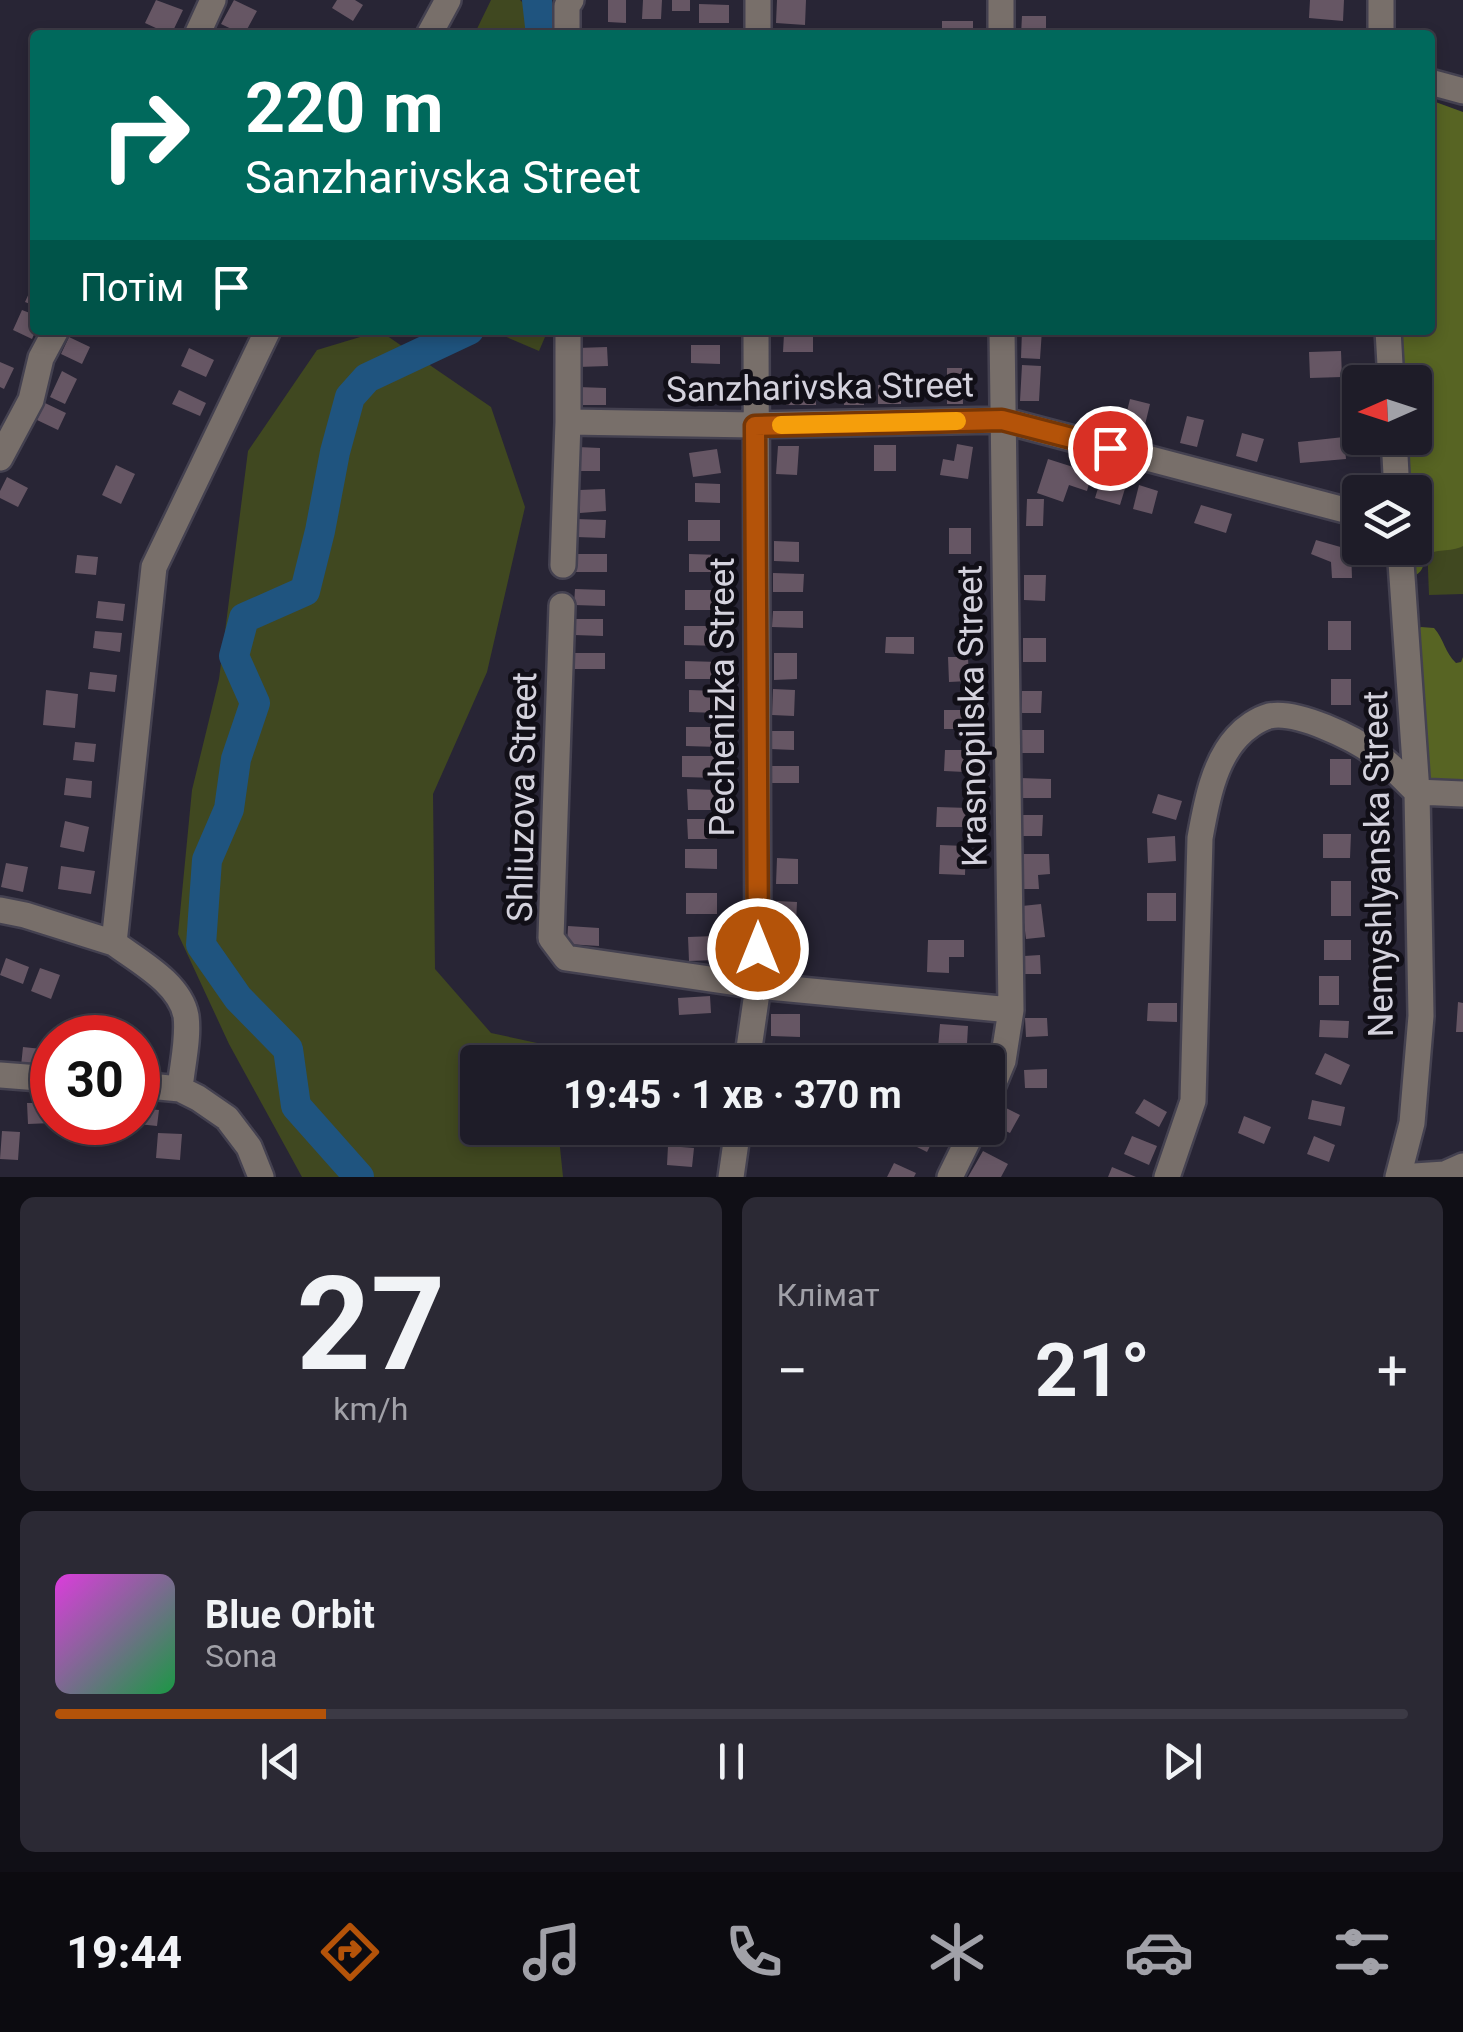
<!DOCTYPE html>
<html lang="uk">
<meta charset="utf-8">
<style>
body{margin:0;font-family:Roboto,sans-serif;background:#2b2934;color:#f1f3f6;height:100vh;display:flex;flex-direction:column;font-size:38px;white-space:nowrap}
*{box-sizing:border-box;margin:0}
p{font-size:32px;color:#a1a1a8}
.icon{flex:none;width:55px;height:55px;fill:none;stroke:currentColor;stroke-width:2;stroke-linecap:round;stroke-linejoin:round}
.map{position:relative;height:1177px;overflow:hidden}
.side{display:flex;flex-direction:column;gap:20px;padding:20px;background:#100f16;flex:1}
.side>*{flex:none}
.hud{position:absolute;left:30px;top:30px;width:1405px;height:305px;border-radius:10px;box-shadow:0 5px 15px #0003,0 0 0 2px #3c3a45;background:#00695c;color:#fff;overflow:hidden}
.needle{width:65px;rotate:267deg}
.controls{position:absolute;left:1342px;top:365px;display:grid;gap:20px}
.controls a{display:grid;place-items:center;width:90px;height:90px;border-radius:10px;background:#1e1c28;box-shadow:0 5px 15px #0003,0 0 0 2px #3c3a45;font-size:50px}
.speed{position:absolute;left:30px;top:1015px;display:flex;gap:20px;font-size:50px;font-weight:700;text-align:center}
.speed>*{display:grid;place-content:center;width:130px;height:130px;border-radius:50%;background:#1e1c28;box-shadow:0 5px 15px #0003,0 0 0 2px #3c3a45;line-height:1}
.speed .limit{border:15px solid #d22;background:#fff;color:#111}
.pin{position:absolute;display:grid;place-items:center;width:85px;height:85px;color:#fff;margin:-42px;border:5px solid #fff;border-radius:50%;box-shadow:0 2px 10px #0007}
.me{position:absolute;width:110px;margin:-55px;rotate:0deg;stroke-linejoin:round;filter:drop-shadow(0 0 8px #0008)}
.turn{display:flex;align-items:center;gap:35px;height:210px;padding:0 50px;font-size:45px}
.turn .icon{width:130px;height:130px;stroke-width:2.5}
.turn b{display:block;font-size:70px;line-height:85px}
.then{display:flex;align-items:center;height:95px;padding:0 50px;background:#0003;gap:20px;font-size:38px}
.big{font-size:75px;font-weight:700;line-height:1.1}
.side .card{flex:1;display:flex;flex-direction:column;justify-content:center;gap:15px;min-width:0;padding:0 35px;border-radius:15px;background:#2b2934}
.side .dial{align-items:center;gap:0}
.dial b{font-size:130px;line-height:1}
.song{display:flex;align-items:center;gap:30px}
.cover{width:120px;height:120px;border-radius:15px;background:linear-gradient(135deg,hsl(300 70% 55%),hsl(140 70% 35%))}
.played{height:10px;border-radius:5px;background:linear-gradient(90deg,#b45309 20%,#3c3a45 20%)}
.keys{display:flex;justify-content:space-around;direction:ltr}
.heat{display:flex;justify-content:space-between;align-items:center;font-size:55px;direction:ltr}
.side .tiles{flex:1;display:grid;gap:20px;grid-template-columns:1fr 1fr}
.card:last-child{grid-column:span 2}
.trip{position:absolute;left:460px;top:1045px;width:545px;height:100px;border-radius:10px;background:#1e1c28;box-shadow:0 5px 15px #0003,0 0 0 2px #3c3a45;font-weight:700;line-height:100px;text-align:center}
.tab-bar{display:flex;height:160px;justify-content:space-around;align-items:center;background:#0c0b10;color:#a1a1a8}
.tab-bar .icon{width:70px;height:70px}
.tab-bar .current{color:#b45309}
.tab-bar b{font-size:45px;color:#f1f3f6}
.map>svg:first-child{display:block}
.green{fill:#404820}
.forest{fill:#576423}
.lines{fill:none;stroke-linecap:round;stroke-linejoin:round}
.river{stroke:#1f547f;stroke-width:30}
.building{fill:#665664}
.minor-casing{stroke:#444150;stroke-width:30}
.minor{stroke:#786f6a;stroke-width:25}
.route-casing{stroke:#753606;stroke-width:25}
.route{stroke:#b45309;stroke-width:18}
.slow{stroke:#f59e0b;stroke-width:18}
.labels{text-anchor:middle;stroke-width:10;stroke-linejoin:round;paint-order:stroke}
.street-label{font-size:35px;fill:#d4d2dd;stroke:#110f17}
</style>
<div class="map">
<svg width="1463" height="1177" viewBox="0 0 1463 1177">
<rect width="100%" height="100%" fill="#282535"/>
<path class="green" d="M 491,0 L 520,0 L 551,30 L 551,35 L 474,35 Z
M 490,330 L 548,330 L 539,351 Z
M 380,331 L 491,407 L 525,507 L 487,672 L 433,794 L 435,969 L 491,1033 L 565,1049 L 564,1062 L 478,1062 L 478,1128 L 558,1128 L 563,1177 L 302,1177 L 229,1044 L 178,934 L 192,790 L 219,679 L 248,451 L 317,350 Z
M 1463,543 L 1463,594 L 1429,595 L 1427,544 Z"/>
<path class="forest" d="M 1430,100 L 1463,112 L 1463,546 C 1450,553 1436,547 1424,557 C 1424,567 1422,573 1412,577 L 1401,548 L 1415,548 L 1415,492 L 1397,492 L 1394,438 L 1415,438 L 1415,382 L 1391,382 L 1388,330 L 1430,330 Z
M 1421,627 L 1434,628 C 1444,639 1445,653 1456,663 L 1461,662 L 1463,657 L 1463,794 L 1417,792 L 1406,638 Z"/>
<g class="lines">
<path class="river" d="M 537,0 L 541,35
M 359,1177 L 296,1106 L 288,1049 L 238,998 L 201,945 L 207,860 L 229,809 L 236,759 L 255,703 L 234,656 L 244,618 L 305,591 L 320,531 L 335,452 L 350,397 L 367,378 L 469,330"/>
</g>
<path class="building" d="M 156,0 L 183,10 L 171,35 L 145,23 Z
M 234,0 L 257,11 L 244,35 L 221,24 Z
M 337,0 L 355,0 L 363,5 L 353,21 L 332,8 Z
M 608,0 L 626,0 L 626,23 L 608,22 Z
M 643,0 L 662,0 L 661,19 L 642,19 Z
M 672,0 L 690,0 L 690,11 L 672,11 Z
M 777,0 L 806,0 L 805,25 L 776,23 Z
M 1310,0 L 1344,0 L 1343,21 L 1309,18 Z
M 699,4 L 729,5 L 729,23 L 699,23 Z
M 1022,16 L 1046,16 L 1046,35 L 1021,35 Z
M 942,21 L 973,21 L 973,35 L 942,35 Z
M 35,280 L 35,306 L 25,302 Z
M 22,310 L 35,315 L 36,330 L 32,339 L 13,330 Z
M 1022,330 L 1042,330 L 1040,359 L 1021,358 Z
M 784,334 L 813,334 L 813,352 L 783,352 Z
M 69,337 L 90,347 L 82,364 L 61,354 Z
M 691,345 L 720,345 L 720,364 L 691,363 Z
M 607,347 L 608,366 L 578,367 L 577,348 Z
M 189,348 L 214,360 L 206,377 L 181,366 Z
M 1341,351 L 1342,377 L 1310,378 L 1309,352 Z
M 0,362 L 14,368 L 4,389 L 0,387 Z
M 1022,365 L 1041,366 L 1039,401 L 1020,401 Z
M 947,368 L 962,368 L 963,404 L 947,404 Z
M 62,371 L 77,379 L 65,404 L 50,397 Z
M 843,378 L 863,378 L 864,405 L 844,405 Z
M 688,383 L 719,384 L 718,404 L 688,404 Z
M 786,385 L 816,385 L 816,405 L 786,405 Z
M 878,385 L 901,385 L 901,404 L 878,404 Z
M 578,387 L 606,388 L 606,405 L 577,405 Z
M 179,390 L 206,403 L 200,416 L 172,404 Z
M 1130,399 L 1150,404 L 1143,433 L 1123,428 Z
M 45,403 L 66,413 L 58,430 L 37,420 Z
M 1187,416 L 1204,420 L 1197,447 L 1180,443 Z
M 1242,433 L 1264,439 L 1257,462 L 1236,456 Z
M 1344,437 L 1346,459 L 1300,463 L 1298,442 Z
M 957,444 L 973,447 L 968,479 L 940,475 L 943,459 L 954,461 Z
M 874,445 L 896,445 L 896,471 L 874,471 Z
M 778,446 L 799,446 L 797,475 L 776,474 Z
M 578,447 L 600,448 L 600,471 L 578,471 Z
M 717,449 L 721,473 L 693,477 L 689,453 Z
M 1048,459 L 1092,473 L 1087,491 L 1069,485 L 1063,502 L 1037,493 Z
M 116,465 L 135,474 L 121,504 L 102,495 Z
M 1102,475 L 1127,482 L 1120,505 L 1095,498 Z
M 7,477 L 28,488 L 18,507 L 0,498 L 0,491 Z
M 695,483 L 720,484 L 720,503 L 695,502 Z
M 1139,485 L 1158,491 L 1152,514 L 1133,509 Z
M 605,489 L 606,511 L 580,513 L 579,490 Z
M 1027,499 L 1044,499 L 1043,526 L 1026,526 Z
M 1201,505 L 1232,514 L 1226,533 L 1194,523 Z
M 576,519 L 606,520 L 605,538 L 576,537 Z
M 688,520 L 720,520 L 720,541 L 688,541 Z
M 949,528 L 971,528 L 971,554 L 949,554 Z
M 1316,540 L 1351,550 L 1352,578 L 1332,578 L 1331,562 L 1311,554 Z
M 774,541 L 799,542 L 799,562 L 774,561 Z
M 576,554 L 607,554 L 607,572 L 575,572 Z
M 689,554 L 720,555 L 720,572 L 689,572 Z
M 77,555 L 98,557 L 96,575 L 75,573 Z
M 773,573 L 804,574 L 803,592 L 773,592 Z
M 1024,575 L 1046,575 L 1045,601 L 1024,600 Z
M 575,589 L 605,590 L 605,606 L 574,605 Z
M 685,590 L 720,590 L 719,610 L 685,610 Z
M 98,601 L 125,604 L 123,621 L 96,618 Z
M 773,611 L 803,611 L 803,628 L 772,627 Z
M 574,619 L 603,619 L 603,636 L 574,635 Z
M 1328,621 L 1351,621 L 1351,650 L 1328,650 Z
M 684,626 L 719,626 L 719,646 L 684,645 Z
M 95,631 L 122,633 L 120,652 L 93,648 Z
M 886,637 L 914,637 L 914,654 L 885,653 Z
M 1023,638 L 1046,638 L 1046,662 L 1023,662 Z
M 574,653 L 605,653 L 605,669 L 573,669 Z
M 774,653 L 797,653 L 797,679 L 774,680 Z
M 948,657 L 968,657 L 969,681 L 949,682 Z
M 685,661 L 719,662 L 718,679 L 685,679 Z
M 90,672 L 117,675 L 115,692 L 88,689 Z
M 1331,679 L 1351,679 L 1351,705 L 1331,705 Z
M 773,689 L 795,690 L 794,716 L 772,715 Z
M 46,690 L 78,694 L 75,728 L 43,725 Z
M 689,690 L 717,691 L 717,713 L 689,712 Z
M 1022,691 L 1042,691 L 1041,713 L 1022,713 Z
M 944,710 L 970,710 L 969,729 L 944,729 Z
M 686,727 L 718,727 L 718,747 L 686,746 Z
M 1021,730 L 1044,730 L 1044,753 L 1021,753 Z
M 770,731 L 794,731 L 794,750 L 770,749 Z
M 75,742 L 96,744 L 94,762 L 73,760 Z
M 945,750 L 965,750 L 965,772 L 944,771 Z
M 682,756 L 718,756 L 718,778 L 682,777 Z
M 1330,759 L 1351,759 L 1351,785 L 1330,785 Z
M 769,766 L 799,766 L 799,783 L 769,783 Z
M 66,778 L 92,781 L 91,798 L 64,795 Z
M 1020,778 L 1051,779 L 1051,798 L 1020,798 Z
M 687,789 L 718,790 L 718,810 L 688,810 Z
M 1158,794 L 1182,801 L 1176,820 L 1152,813 Z
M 937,807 L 969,808 L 968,827 L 936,827 Z
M 1022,815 L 1043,815 L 1042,836 L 1022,836 Z
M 687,819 L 718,819 L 717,839 L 688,839 Z
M 65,821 L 89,827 L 84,852 L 60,847 Z
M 1323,834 L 1351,834 L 1350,858 L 1323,858 Z
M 1175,836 L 1176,861 L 1148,863 L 1147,838 Z
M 940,845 L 966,846 L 965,875 L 939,874 Z
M 685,849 L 717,849 L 717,869 L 685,868 Z
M 1023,854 L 1049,854 L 1050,874 L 1038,875 L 1039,889 L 1024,889 Z
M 777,858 L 798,859 L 798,884 L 776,884 Z
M 6,863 L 28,867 L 23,892 L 1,887 Z
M 61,866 L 95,871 L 91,894 L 58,889 Z
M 1331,881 L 1351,881 L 1351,916 L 1331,916 Z
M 686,893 L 717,893 L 717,914 L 686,914 Z
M 1147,893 L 1176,893 L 1176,921 L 1147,921 Z
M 777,901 L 797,902 L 796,924 L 776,924 Z
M 1041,904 L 1045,937 L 1026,939 L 1022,906 Z
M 568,926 L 599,928 L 599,946 L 567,944 Z
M 715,936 L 716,960 L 689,961 L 688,937 Z
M 928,940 L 964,940 L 964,957 L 949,957 L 949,973 L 927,972 Z
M 1324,940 L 1351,940 L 1351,960 L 1324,960 Z
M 797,950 L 797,974 L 770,975 L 769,951 Z
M 1040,955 L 1041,974 L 1025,974 L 1024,956 Z
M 6,958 L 29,967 L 23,984 L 0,975 Z
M 40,968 L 60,975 L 51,999 L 31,991 Z
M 1319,976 L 1339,976 L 1339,1005 L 1319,1005 Z
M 710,996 L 711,1013 L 679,1015 L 678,998 Z
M 1458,1002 L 1463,1003 L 1463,1032 L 1456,1032 Z
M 1148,1003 L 1177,1003 L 1177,1022 L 1147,1021 Z
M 771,1014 L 800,1014 L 800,1037 L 771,1036 Z
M 1025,1018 L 1047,1018 L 1048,1036 L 1026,1037 Z
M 1320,1020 L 1349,1021 L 1348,1038 L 1319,1037 Z
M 940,1024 L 968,1026 L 966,1062 L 937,1060 Z
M 23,1047 L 51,1050 L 50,1068 L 21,1066 Z
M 1325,1053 L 1350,1065 L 1341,1085 L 1315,1074 Z
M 774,1055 L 799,1059 L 798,1062 L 772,1062 Z
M 1047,1069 L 1047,1088 L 1025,1088 L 1024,1070 Z
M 1144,1099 L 1167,1112 L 1159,1127 L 1135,1113 Z
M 1312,1100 L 1345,1107 L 1341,1126 L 1308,1119 Z
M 27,1103 L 52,1103 L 52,1123 L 28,1124 Z
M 1004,1107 L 1020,1115 L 1010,1133 L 995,1126 Z
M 138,1108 L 159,1110 L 157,1126 L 138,1124 Z
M 1244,1116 L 1271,1127 L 1264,1144 L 1238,1133 Z
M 760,1128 L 789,1128 L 788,1140 L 759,1137 Z
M 916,1128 L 935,1136 L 927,1152 L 909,1143 Z
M 2,1131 L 20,1132 L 18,1160 L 0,1159 Z
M 158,1133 L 182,1134 L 180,1160 L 156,1158 Z
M 1132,1136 L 1157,1146 L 1149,1165 L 1124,1154 Z
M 1314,1136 L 1335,1145 L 1329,1162 L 1307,1154 Z
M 668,1146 L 694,1148 L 692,1167 L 667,1165 Z
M 983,1151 L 1008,1164 L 1001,1177 L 968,1177 Z
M 894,1163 L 916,1173 L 914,1177 L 887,1177 Z
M 1112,1167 L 1136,1177 L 1108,1177 Z"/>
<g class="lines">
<defs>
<path id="minor" d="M 1001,0 L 1001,35
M 1381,0 L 1381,35
M 197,35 L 213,0
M 429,35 L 448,0
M 567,35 L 567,6 L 571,0
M 758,35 L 758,0
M 1430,82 L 1463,91
M 1388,330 L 1391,382
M 568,422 L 755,425 L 1002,420 L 1360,514
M 1394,438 L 1397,492
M 0,458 L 31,400 L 41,358 L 56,330
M 563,565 L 568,422 L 568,330
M 562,606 L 551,938 L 566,958 L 758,986 L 1011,1010
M 0,910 L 25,915 L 114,943
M 747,1062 L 758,986 L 756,330
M 0,1075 L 52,1079
M 138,1085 L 180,1089 L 198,1098 L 227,1118 L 249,1147 L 261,1177
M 180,1089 C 182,1066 189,1039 186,1016 C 180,983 138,961 114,943 L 154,567 L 268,330
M 988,1097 L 1003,1061 L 1011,1010 L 1002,330
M 731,1177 L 738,1128
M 950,1177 L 974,1128
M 1167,1177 L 1193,1101 L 1200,838 C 1206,805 1213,763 1237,737 C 1245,728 1258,719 1269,716 C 1297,710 1354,738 1377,755 C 1392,765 1404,780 1417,792 L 1463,794
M 1398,1177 L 1412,1123 L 1421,1016 L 1417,792 L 1400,548
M 1399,1177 L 1445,1174 L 1463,1166"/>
</defs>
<use href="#minor" class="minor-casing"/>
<use href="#minor" class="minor"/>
</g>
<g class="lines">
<defs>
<path id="route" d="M 758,949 L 755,426 L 1002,420 L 1110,448"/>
</defs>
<use href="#route" class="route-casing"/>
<use href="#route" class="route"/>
<path class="slow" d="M 781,425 L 957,421"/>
</g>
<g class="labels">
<g class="street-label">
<text transform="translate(820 387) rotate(-1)" y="12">Sanzharivska Street</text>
<text transform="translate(722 697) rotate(-90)" y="12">Pechenizka Street</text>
<text transform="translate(972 716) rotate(-91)" y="12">Krasnopilska Street</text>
<text transform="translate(522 797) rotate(-89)" y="12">Shliuzova Street</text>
<text transform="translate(1378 864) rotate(-91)" y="12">Nemyshlyanska Street</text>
</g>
</g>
</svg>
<div class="controls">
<a><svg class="needle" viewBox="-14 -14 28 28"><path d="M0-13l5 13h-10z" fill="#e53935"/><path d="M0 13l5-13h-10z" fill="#a1a1a8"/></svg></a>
<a><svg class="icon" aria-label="layers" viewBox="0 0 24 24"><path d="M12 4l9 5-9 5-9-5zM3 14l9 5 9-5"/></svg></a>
</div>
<div class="speed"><div class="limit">30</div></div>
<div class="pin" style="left:1110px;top:448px;background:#d93025"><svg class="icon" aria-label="arrive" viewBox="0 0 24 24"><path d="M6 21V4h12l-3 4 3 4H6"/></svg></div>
<svg class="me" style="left:758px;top:949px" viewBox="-20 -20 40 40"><circle r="17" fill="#b45309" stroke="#fff" stroke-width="3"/><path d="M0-11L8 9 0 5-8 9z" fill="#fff"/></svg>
<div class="trip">19:45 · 1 хв · 370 m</div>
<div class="hud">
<div class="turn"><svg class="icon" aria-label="right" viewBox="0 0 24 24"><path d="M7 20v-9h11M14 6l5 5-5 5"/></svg><div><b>220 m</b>Sanzharivska Street</div></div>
<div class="then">Потім<svg class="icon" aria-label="arrive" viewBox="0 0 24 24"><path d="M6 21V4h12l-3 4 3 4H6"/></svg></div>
</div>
</div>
<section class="side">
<div class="tiles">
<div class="card dial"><b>27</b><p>km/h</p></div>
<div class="card"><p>Клімат</p>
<div class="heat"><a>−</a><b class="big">21°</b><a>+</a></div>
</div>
<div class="card">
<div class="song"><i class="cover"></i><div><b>Blue Orbit</b><p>Sona</p></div></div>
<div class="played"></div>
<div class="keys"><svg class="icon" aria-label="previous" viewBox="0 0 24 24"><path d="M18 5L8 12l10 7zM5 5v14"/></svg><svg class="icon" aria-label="pause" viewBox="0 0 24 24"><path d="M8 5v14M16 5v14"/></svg><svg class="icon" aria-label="next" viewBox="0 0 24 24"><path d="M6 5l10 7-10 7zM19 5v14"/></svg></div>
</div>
</div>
</section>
<nav class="tab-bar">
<b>19:44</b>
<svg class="icon current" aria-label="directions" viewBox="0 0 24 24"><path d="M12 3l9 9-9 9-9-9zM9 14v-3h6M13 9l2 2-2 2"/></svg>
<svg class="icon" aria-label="music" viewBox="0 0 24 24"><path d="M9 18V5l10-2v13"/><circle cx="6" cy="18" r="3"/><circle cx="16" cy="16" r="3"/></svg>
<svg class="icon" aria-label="phone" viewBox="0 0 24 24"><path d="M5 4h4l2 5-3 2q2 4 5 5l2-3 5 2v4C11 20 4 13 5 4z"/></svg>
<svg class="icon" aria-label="climate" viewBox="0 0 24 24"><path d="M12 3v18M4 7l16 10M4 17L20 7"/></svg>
<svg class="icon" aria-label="car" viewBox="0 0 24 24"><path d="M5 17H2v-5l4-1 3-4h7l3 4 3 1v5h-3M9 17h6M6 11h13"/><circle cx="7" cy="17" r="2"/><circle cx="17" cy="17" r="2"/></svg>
<svg class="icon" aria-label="filters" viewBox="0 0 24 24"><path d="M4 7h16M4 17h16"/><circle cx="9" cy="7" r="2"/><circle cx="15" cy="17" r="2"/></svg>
</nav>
